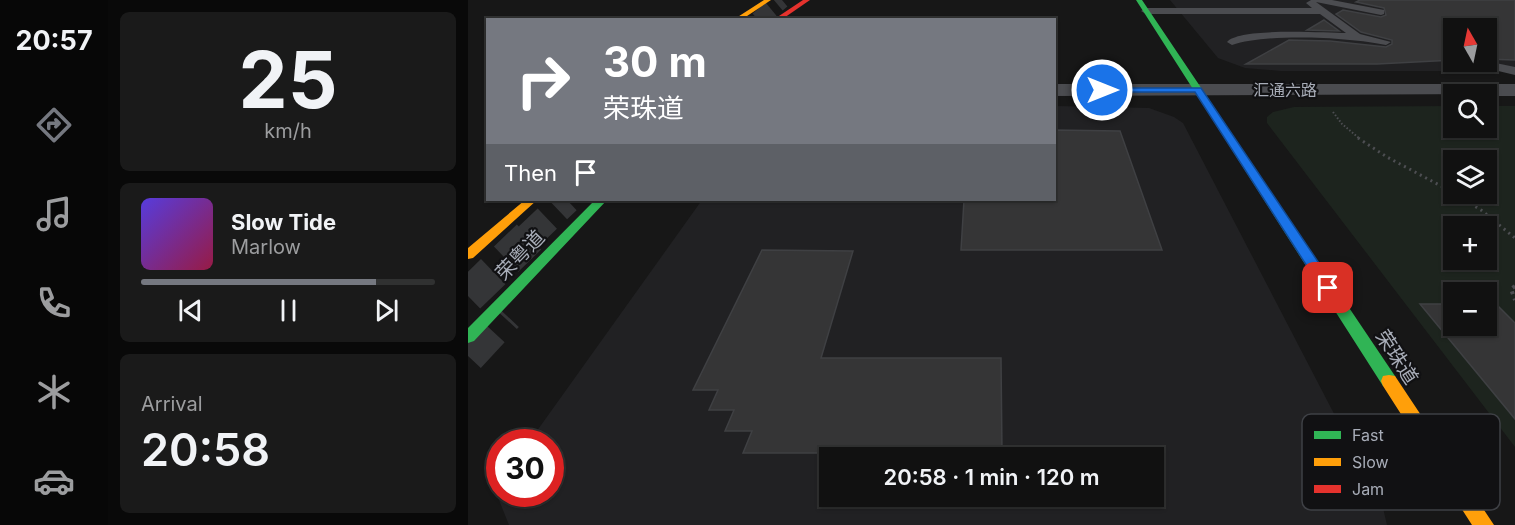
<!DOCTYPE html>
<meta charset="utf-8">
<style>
body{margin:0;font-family:Inter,"Noto Sans SC",sans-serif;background:#1a1a1a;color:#f1f3f6;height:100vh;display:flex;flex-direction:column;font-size:22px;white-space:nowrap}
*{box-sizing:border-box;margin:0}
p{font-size:20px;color:#9c9d9f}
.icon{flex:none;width:33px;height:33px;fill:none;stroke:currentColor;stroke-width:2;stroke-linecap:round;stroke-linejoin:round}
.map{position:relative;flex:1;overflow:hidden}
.sheet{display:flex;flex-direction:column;gap:12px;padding:12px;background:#090909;width:360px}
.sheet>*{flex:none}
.banner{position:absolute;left:18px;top:18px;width:570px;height:183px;border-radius:0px;box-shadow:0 2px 4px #0004,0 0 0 2px #303131;background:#757880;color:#fff;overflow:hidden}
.needle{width:39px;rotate:351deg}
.tools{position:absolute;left:975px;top:18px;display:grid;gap:12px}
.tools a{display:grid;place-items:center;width:54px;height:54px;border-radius:0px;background:#111;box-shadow:0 2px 4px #0004,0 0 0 2px #303131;font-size:30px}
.speed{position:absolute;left:18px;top:429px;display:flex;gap:12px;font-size:30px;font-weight:700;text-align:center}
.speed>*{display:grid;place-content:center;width:78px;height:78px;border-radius:50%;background:#111;box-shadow:0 2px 4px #0004,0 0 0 2px #303131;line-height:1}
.speed .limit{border:9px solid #d22;background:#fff;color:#111}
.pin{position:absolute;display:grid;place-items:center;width:51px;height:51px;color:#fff;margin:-26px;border-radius:12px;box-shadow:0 3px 9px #0006}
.me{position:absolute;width:66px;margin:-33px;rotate:90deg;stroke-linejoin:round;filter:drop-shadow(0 0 4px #0008)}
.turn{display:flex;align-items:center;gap:21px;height:126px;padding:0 18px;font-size:27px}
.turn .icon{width:78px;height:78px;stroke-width:2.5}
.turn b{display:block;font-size:42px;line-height:51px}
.then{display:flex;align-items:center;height:57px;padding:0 18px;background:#0003;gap:12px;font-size:22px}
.big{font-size:45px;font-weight:600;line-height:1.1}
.sheet .widget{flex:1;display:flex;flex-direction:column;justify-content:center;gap:9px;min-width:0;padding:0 21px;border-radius:9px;background:#1a1a1a}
.sheet .dial{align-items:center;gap:0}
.dial b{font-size:78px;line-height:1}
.song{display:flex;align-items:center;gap:18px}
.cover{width:72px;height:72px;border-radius:9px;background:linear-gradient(135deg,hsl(250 70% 55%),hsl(340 70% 35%))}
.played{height:6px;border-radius:3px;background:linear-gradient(90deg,#757880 80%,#303131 80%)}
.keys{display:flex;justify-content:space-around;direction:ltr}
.trip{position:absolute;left:351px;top:447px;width:345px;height:60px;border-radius:0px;background:#111;box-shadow:0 2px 4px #0004,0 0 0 2px #303131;font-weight:600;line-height:60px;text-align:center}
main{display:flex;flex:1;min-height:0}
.menu{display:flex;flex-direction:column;width:108px;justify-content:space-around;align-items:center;background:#070707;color:#9c9d9f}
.menu .icon{width:42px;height:42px}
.menu .current{color:#757880}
.menu b{font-size:27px;color:#f1f3f6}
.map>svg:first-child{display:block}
.built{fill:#212123;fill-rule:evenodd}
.green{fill:#1d241e;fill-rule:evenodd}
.building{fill:#353536;stroke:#3f4043;stroke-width:1.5}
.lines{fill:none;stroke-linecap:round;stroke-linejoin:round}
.secondary-tunnel-far2{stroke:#343537;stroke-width:17;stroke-dasharray:17 8;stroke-linecap:butt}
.secondary-tunnel-far1{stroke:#343537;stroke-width:28;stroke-dasharray:28 14;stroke-linecap:butt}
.secondary-tunnel{stroke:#343537;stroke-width:35;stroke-dasharray:35 18;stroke-linecap:butt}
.path-far2{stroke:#4d4e52;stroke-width:2;stroke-dasharray:1.5 2;stroke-linecap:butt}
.path-far1{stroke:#4d4e52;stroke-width:3;stroke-dasharray:2 4;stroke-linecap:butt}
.path{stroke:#4d4e52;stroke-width:4;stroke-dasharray:3 4.5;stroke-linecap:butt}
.lane{fill:#4b4c50;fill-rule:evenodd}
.street{fill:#4b4c50;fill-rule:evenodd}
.fast{fill:#30b455;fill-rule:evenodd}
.slow{fill:#ff9f0a;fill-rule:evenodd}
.jam{fill:#e5322d;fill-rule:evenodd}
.route{fill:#1a73e8;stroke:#114b97;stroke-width:1.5}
.labels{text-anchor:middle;stroke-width:4.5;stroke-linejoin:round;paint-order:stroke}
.far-street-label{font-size:16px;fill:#a8adb8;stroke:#111113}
.street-label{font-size:20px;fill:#a8adb8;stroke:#111113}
.key{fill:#111113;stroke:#3e4045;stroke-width:1.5}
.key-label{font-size:16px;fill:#a8adb8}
</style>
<main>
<nav class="menu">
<b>20:57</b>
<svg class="icon current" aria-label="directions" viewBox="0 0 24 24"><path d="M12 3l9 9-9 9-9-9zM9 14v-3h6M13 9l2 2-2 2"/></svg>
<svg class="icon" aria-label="music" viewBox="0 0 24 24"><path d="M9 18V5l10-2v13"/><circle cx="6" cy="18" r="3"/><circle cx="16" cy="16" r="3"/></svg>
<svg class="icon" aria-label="phone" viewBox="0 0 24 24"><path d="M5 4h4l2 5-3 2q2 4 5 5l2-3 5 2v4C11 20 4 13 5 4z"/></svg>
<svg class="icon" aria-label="climate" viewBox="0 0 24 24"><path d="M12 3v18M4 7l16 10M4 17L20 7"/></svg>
<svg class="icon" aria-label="car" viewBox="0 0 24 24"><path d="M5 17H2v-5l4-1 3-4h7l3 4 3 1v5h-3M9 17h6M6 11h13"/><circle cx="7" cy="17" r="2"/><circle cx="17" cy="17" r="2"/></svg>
</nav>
<section class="sheet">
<div class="widget dial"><b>25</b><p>km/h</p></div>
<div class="widget">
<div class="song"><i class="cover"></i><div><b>Slow Tide</b><p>Marlow</p></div></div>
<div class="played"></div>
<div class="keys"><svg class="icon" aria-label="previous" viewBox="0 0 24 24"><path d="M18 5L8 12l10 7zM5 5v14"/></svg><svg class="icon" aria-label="pause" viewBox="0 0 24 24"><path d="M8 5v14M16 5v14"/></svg><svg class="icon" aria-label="next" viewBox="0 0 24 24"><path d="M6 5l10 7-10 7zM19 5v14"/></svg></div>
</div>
<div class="widget"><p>Arrival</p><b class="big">20:58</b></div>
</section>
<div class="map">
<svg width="1047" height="525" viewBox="0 0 1047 525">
<rect width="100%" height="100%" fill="#171717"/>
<path class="built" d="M 702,0 L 1047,0 L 1047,71 L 813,71 L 777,68 L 750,58 ZM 986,28 L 1018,28 L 1018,62 L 986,62 Z
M 587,106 L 681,108 L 706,117 L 715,123 L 915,508 L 919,525 L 41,525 L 27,490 L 31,484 L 32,494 L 82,494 L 82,442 L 61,442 L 234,200 L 586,200 ZM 362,458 L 686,458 L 686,496 L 362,496 Z"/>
<path class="green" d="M 985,106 L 986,128 L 1018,128 L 1019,106 L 1047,106 L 1047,447 L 799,123 L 799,117 L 805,112 L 826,107 ZM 986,160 L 1018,160 L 1018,194 L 986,194 ZM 986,226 L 1018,226 L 1018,260 L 986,260 ZM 986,292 L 1018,292 L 1018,326 L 986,326 Z"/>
<path class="building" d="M 892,0 L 1047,0 L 1047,60 L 1018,59 L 1018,28 L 986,28 L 986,60 L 909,64 L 778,64 L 821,40 L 862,41 L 918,47 L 924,44 L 924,40 L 893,32 L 868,14 L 875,10 L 913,17 L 918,15 L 916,8 L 888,2 Z
M 856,20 L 871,31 L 839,30 Z
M 586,130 L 652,131 L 694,250 L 493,250 L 496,200 L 586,200 Z
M 294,250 L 385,251 L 353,358 L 533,358 L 534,453 L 275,453 L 284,431 L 257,431 L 266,410 L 241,410 L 250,390 L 225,390 Z
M 952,304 L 986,304 L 986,326 L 1018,326 L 1018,304 L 1028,304 L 1047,323 L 1047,419 Z"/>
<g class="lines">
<path class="secondary-tunnel-far2" d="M 290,20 L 314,0"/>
<path class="secondary-tunnel-far1" d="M 59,238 L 99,200"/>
<path class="secondary-tunnel" d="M 0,296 L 61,237
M 0,356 L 38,315"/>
<path class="path-far2" d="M 865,112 L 874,124 L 892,139"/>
<path class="path-far1" d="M 890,138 L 919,157 L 986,193
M 987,194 L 1013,210 L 1047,238"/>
<path class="path" d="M 1047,286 L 1043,289 L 1047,300"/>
<path class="lane" d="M 843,0 L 864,0 L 916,10 L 916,14 L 913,15 L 848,2 L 892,34 L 923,42 L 918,45 C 880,37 799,33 764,45 L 759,42 C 771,27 856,33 878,33 L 852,14 L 678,14 L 673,11 L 678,8 L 844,8 L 838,3 Z
M 1018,61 L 1047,67 L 1047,75 L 1001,64 L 999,62 Z"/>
<path class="street" d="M 586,84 L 1047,84 L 1047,96 L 1018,96 L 1018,94 L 586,96 Z"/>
<path class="fast" d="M 668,0 L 674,0 L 927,376 L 929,381 L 927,386 L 921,387 L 915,386 Z
M 127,200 L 139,200 L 6,341 L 0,343 L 0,328 Z"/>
<path class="slow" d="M 296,0 L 303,0 L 273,20 L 265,20 Z
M 57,200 L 69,200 L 5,258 L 0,259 L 0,248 Z
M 921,375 L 927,376 L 1026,525 L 1004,525 L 915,386 L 913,381 L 915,376 Z"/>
<path class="jam" d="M 335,0 L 342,0 L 313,20 L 305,20 Z"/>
</g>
<path class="route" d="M 631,88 L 733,88 L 865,284 L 867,288 L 865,291 L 855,291 L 727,92 L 634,92 L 630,90 Z"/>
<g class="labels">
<g class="far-street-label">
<text x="817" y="96">汇通六路</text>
</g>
<g class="street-label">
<text transform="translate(52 255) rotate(-46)" y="7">荣粤道</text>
<text transform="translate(929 357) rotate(57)" y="7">荣珠道</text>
</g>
</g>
<rect x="834" y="414" width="198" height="96" rx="9" class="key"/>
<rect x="846" y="431" width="27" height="8" fill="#30b455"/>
<rect x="846" y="458" width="27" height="8" fill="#ff9f0a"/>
<rect x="846" y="485" width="27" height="8" fill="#e5322d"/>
<g class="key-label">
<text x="884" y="441">Fast</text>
<text x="884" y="468">Slow</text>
<text x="884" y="495">Jam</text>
</g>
</svg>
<div class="tools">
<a><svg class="needle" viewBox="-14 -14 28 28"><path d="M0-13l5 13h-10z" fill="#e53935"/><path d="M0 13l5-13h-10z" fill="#9c9d9f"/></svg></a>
<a><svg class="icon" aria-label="search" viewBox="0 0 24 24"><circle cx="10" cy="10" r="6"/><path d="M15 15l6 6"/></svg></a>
<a><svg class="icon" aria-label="layers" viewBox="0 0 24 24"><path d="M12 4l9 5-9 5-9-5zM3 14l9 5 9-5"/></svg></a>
<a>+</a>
<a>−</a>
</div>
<div class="speed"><div class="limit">30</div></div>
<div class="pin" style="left:860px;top:288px;background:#d93025"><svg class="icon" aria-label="arrive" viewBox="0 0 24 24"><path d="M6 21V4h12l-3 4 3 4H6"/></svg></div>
<svg class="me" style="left:634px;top:90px" viewBox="-20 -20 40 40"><circle r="17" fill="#1a73e8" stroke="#fff" stroke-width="3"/><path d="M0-11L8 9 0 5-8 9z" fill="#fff"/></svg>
<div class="trip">20:58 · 1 min · 120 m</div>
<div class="banner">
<div class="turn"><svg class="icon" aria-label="right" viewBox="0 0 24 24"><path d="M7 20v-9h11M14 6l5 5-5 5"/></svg><div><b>30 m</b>荣珠道</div></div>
<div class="then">Then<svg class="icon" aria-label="arrive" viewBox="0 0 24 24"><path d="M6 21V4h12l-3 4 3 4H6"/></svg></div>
</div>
</div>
</main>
